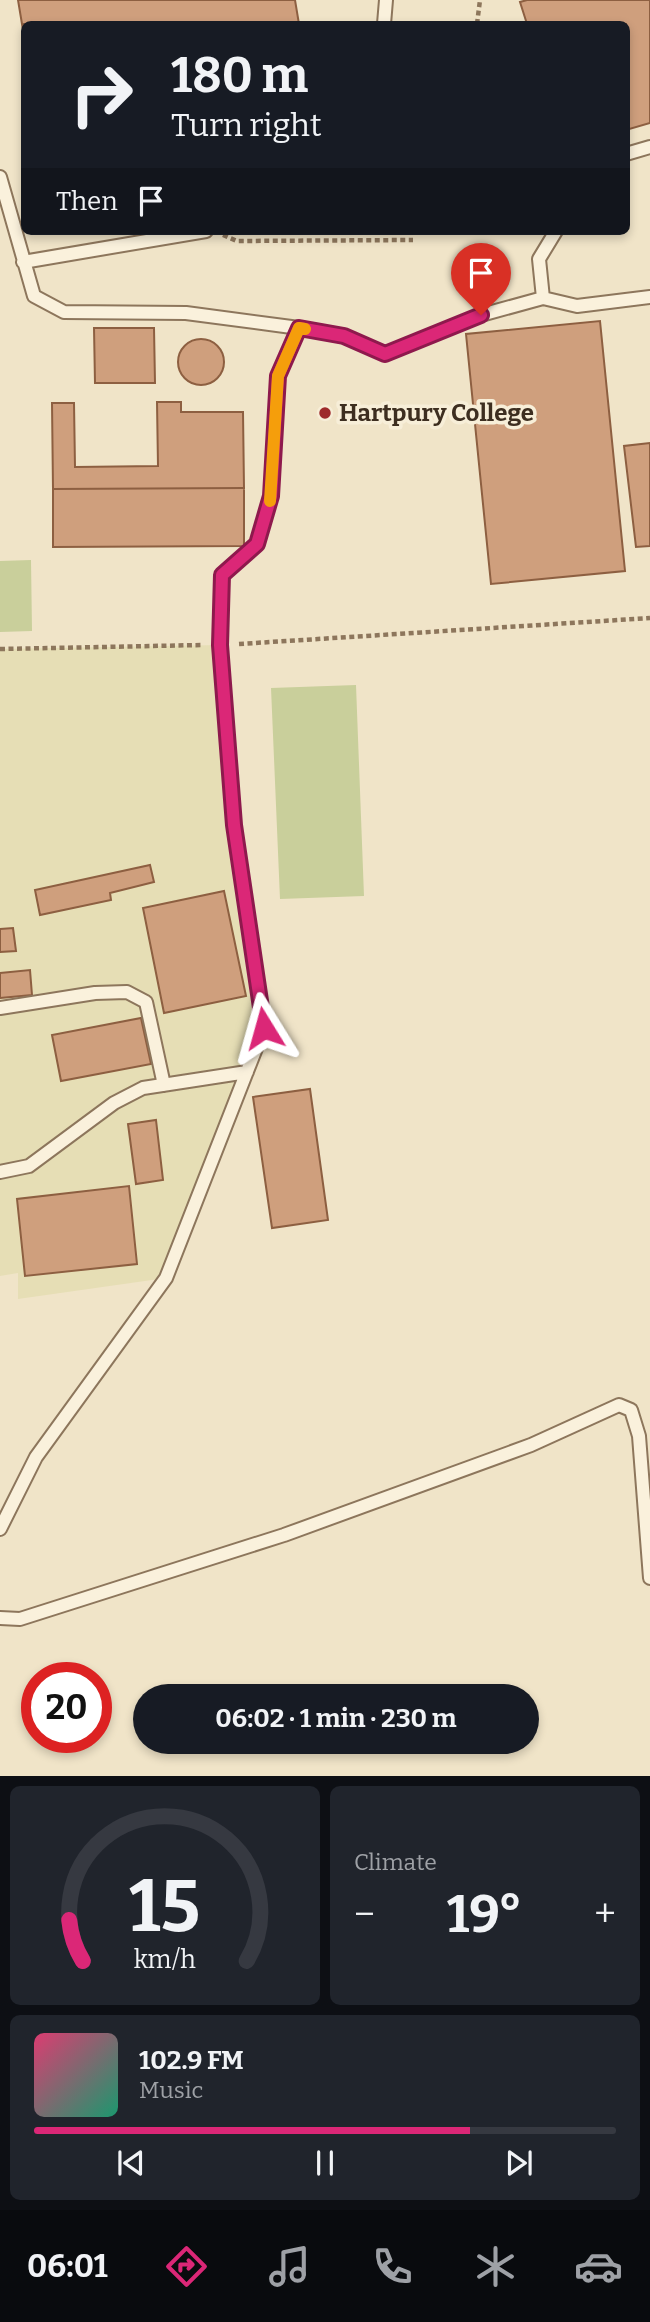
<!DOCTYPE html>
<meta charset="utf-8">
<style>
body{margin:0;font-family:Bitter,serif;background:#20242c;color:#f1f3f6;height:100vh;display:flex;flex-direction:column;font-size:26px;white-space:nowrap}
*{box-sizing:border-box;margin:0}
p{font-size:23px;color:#9ea1a6}
.icon{flex:none;width:38px;height:38px;fill:none;stroke:currentColor;stroke-width:2;stroke-linecap:round;stroke-linejoin:round}
.map{position:relative;height:1776px;overflow:hidden}
.panel{display:flex;flex-direction:column;gap:10px;padding:10px;background:#0d0f14;flex:1}
.panel>*{flex:none}
.top-card{position:absolute;left:21px;top:21px;width:609px;height:214px;border-radius:10px;box-shadow:0 4px 10px #0003;background:#171b24;color:#f1f3f6;overflow:hidden}
.speed{position:absolute;left:21px;top:1662px;display:flex;gap:14px;font-size:35px;font-weight:700;text-align:center}
.speed>*{display:grid;place-content:center;width:91px;height:91px;border-radius:50%;background:#171b24;box-shadow:0 4px 10px #0003;line-height:1}
.speed .limit{border:10px solid #d22;background:#fff;color:#111}
.pin{position:absolute;display:grid;place-items:center;width:60px;height:60px;color:#fff;margin:-72px -30px;border-radius:50% 50% 50% 0;rotate:-45deg;box-shadow:0 0 7px #0007}
.pin .icon{rotate:45deg}
.me{position:absolute;width:77px;margin:-38px;rotate:352deg;stroke-linejoin:round;filter:drop-shadow(0 0 5px #0008)}
.turn{display:flex;align-items:center;gap:24px;height:147px;padding:0 35px;font-size:32px}
.turn .icon{width:91px;height:91px;stroke-width:2.5}
.turn b{display:block;font-size:49px;line-height:60px}
.then{display:flex;align-items:center;height:66px;padding:0 35px;background:#0003;gap:14px;font-size:26px}
.big{font-size:52px;font-weight:700;line-height:1.1}
.panel .tile{flex:1;display:flex;flex-direction:column;justify-content:center;gap:10px;min-width:0;padding:0 24px;border-radius:10px;background:#20242c}
.panel .dial{align-items:center;gap:0}
.dial svg{height:182px;overflow:visible;fill:none;stroke:#363941;stroke-width:7;stroke-linecap:round;text-anchor:middle}
.dial text{fill:#f1f3f6;stroke:none}
.song{display:flex;align-items:center;gap:21px}
.cover{width:84px;height:84px;border-radius:10px;background:linear-gradient(135deg,hsl(340 70% 55%),hsl(160 70% 35%))}
.played{height:7px;border-radius:4px;background:linear-gradient(90deg,#db2777 75%,#363941 75%)}
.keys{display:flex;justify-content:space-around;direction:ltr}
.heat{display:flex;justify-content:space-between;align-items:center;font-size:38px;direction:ltr}
.panel .tiles{flex:1;display:grid;gap:10px;grid-template-columns:1fr 1fr}
.tile:last-child{grid-column:span 2}
.trip{position:absolute;left:133px;top:1684px;width:406px;height:70px;border-radius:35px;background:#171b24;box-shadow:0 4px 10px #0003;font-weight:700;line-height:70px;text-align:center}
.tab-bar{display:flex;height:112px;justify-content:space-around;align-items:center;background:#090b0e;color:#9ea1a6}
.tab-bar .icon{width:49px;height:49px}
.tab-bar .current{color:#db2777}
.tab-bar b{font-size:32px;color:#f1f3f6}
.map>svg:first-child{display:block}
.farmland{fill:#e6deb5}
.green{fill:#c9cf9b}
.building{fill:#cf9f7d;stroke:#8d5f41;stroke-width:2}
.lines{fill:none;stroke-linecap:round;stroke-linejoin:round}
.service-casing{stroke:#8d765c;stroke-width:16}
.path{stroke:#8d765c;stroke-width:4.5;stroke-dasharray:5 3.5;stroke-linecap:butt}
.service{stroke:#faf1dc;stroke-width:12}
.route-casing{stroke:#8e194d;stroke-width:18}
.route{stroke:#db2777;stroke-width:12}
.slow{stroke:#f59e0b;stroke-width:12}
.poi-dot{fill:#9e2a2b;stroke:#f7eed8;stroke-width:2.5}
.labels{text-anchor:middle;stroke-width:7;stroke-linejoin:round;paint-order:stroke}
.poi-label{font-size:24px;font-weight:bold;fill:#3d2e20;stroke:#f7eed8;text-anchor:start}
</style>
<div class="map">
<svg width="650" height="1776" viewBox="0 0 650 1776">
<rect width="100%" height="100%" fill="#f0e4c8"/>
<path class="farmland" d="M 220,645 L 234,825 L 264,1028 L 166,1278 L 18,1299 L 18,1273 L 0,1276 L 0,649 Z"/>
<path class="green" d="M 31,560 L 32,631 L 0,632 L 0,561 Z
M 356,685 L 364,896 L 280,899 L 271,688 Z"/>
<path class="building" d="M 18,0 L 295,0 L 299,24 L 24,24 L 24,36 Z
M 527,0 L 650,0 L 650,123 L 626,130 L 626,24 L 527,24 L 520,2 Z
M 600,321 L 625,571 L 491,584 L 466,334 Z
M 94,328 L 154,328 L 155,383 L 95,383 Z
M178 362a23 23 0 1 1 46 0a23 23 0 1 1-46 0Z
M 157,402 L 181,402 L 181,412 L 243,412 L 244,488 L 53,489 L 52,403 L 74,403 L 75,467 L 158,466 Z
M 650,443 L 650,546 L 636,547 L 624,446 Z
M 244,488 L 244,546 L 53,547 L 53,489 Z
M 150,865 L 154,882 L 110,893 L 111,900 L 40,915 L 35,890 Z
M 224,891 L 246,996 L 164,1013 L 143,908 Z
M 13,928 L 16,951 L 0,952 L 0,929 Z
M 30,970 L 32,995 L 0,998 L 0,973 Z
M 141,1018 L 151,1064 L 61,1081 L 52,1035 Z
M 310,1089 L 328,1220 L 272,1228 L 253,1097 Z
M 156,1120 L 163,1180 L 136,1184 L 128,1124 Z
M 129,1186 L 137,1264 L 25,1276 L 17,1199 Z"/>
<g class="lines">
<defs>
<path id="service" d="M 384,24 L 386,0
M 626,154 L 650,147
M 0,177 L 34,296 L 64,312 L 186,313 L 299,328 L 344,336 L 385,354 L 481,315 L 543,298 L 577,306 L 650,297
M 23,262 L 206,231
M 543,298 L 539,259 L 556,231
M 0,1008 L 95,993 L 127,992 L 146,1002 L 164,1085
M 0,1172 L 29,1166 L 114,1103 L 143,1088 L 247,1072
M 0,1529 L 36,1457 L 166,1278 L 264,1028 L 234,825 L 220,645 L 222,575 L 257,544 L 271,496 L 278,376 L 299,328
M 0,1618 L 20,1619 L 284,1535 L 531,1445 L 619,1405 L 631,1410 L 639,1436 L 650,1578"/>
</defs>
<use href="#service" class="service-casing"/>
<path class="path" d="M 477,24 L 480,0
M 223,235 L 237,241 L 413,240
M 239,644 L 650,618
M 0,649 L 202,645"/>
<use href="#service" class="service"/>
</g>
<g class="lines">
<defs>
<path id="route" d="M 264,1028 L 234,825 L 220,645 L 222,575 L 257,544 L 271,496 L 278,376 L 299,328 L 344,336 L 385,354 L 481,315"/>
</defs>
<use href="#route" class="route-casing"/>
<use href="#route" class="route"/>
<path class="slow" d="M 270,501 L 278,376 L 299,328 L 305,329"/>
</g>
<circle class="poi-dot" cx="325" cy="413" r="7"/>
<g class="labels">
<g class="poi-label">
<text x="339" y="421">Hartpury College</text>
</g>
</g>
</svg>
<div class="speed"><div class="limit">20</div></div>
<div class="pin" style="left:481px;top:315px;background:#d93025"><svg class="icon" aria-label="arrive" viewBox="0 0 24 24"><path d="M6 21V4h12l-3 4 3 4H6"/></svg></div>
<svg class="me" style="left:264px;top:1028px" viewBox="-20 -20 40 40"><path d="M0-17L14 15 0 8-14 15z" fill="#db2777" stroke="#fff" stroke-width="4"/></svg>
<div class="trip">06:02 · 1 min · 230 m</div>
<div class="top-card">
<div class="turn"><svg class="icon" aria-label="right" viewBox="0 0 24 24"><path d="M7 20v-9h11M14 6l5 5-5 5"/></svg><div><b>180 m</b>Turn right</div></div>
<div class="then">Then<svg class="icon" aria-label="arrive" viewBox="0 0 24 24"><path d="M6 21V4h12l-3 4 3 4H6"/></svg></div>
</div>
</div>
<section class="panel">
<div class="tiles">
<div class="tile dial"><svg viewBox="0 0 100 80">
<path d="M14 69A42 42 0 1 1 86 69"/>
<path d="M14 69A42 42 0 0 1 8 51" stroke="#db2777"/>
<text x="50" y="56" font-size="32" font-weight="700">15</text>
<text x="50" y="72" font-size="11">km/h</text>
</svg></div>
<div class="tile"><p>Climate</p>
<div class="heat"><a>−</a><b class="big">19°</b><a>+</a></div>
</div>
<div class="tile">
<div class="song"><i class="cover"></i><div><b>102.9 FM</b><p>Music</p></div></div>
<div class="played"></div>
<div class="keys"><svg class="icon" aria-label="previous" viewBox="0 0 24 24"><path d="M18 5L8 12l10 7zM5 5v14"/></svg><svg class="icon" aria-label="pause" viewBox="0 0 24 24"><path d="M8 5v14M16 5v14"/></svg><svg class="icon" aria-label="next" viewBox="0 0 24 24"><path d="M6 5l10 7-10 7zM19 5v14"/></svg></div>
</div>
</div>
</section>
<nav class="tab-bar">
<b>06:01</b>
<svg class="icon current" aria-label="directions" viewBox="0 0 24 24"><path d="M12 3l9 9-9 9-9-9zM9 14v-3h6M13 9l2 2-2 2"/></svg>
<svg class="icon" aria-label="music" viewBox="0 0 24 24"><path d="M9 18V5l10-2v13"/><circle cx="6" cy="18" r="3"/><circle cx="16" cy="16" r="3"/></svg>
<svg class="icon" aria-label="phone" viewBox="0 0 24 24"><path d="M5 4h4l2 5-3 2q2 4 5 5l2-3 5 2v4C11 20 4 13 5 4z"/></svg>
<svg class="icon" aria-label="climate" viewBox="0 0 24 24"><path d="M12 3v18M4 7l16 10M4 17L20 7"/></svg>
<svg class="icon" aria-label="car" viewBox="0 0 24 24"><path d="M5 17H2v-5l4-1 3-4h7l3 4 3 1v5h-3M9 17h6M6 11h13"/><circle cx="7" cy="17" r="2"/><circle cx="17" cy="17" r="2"/></svg>
</nav>
